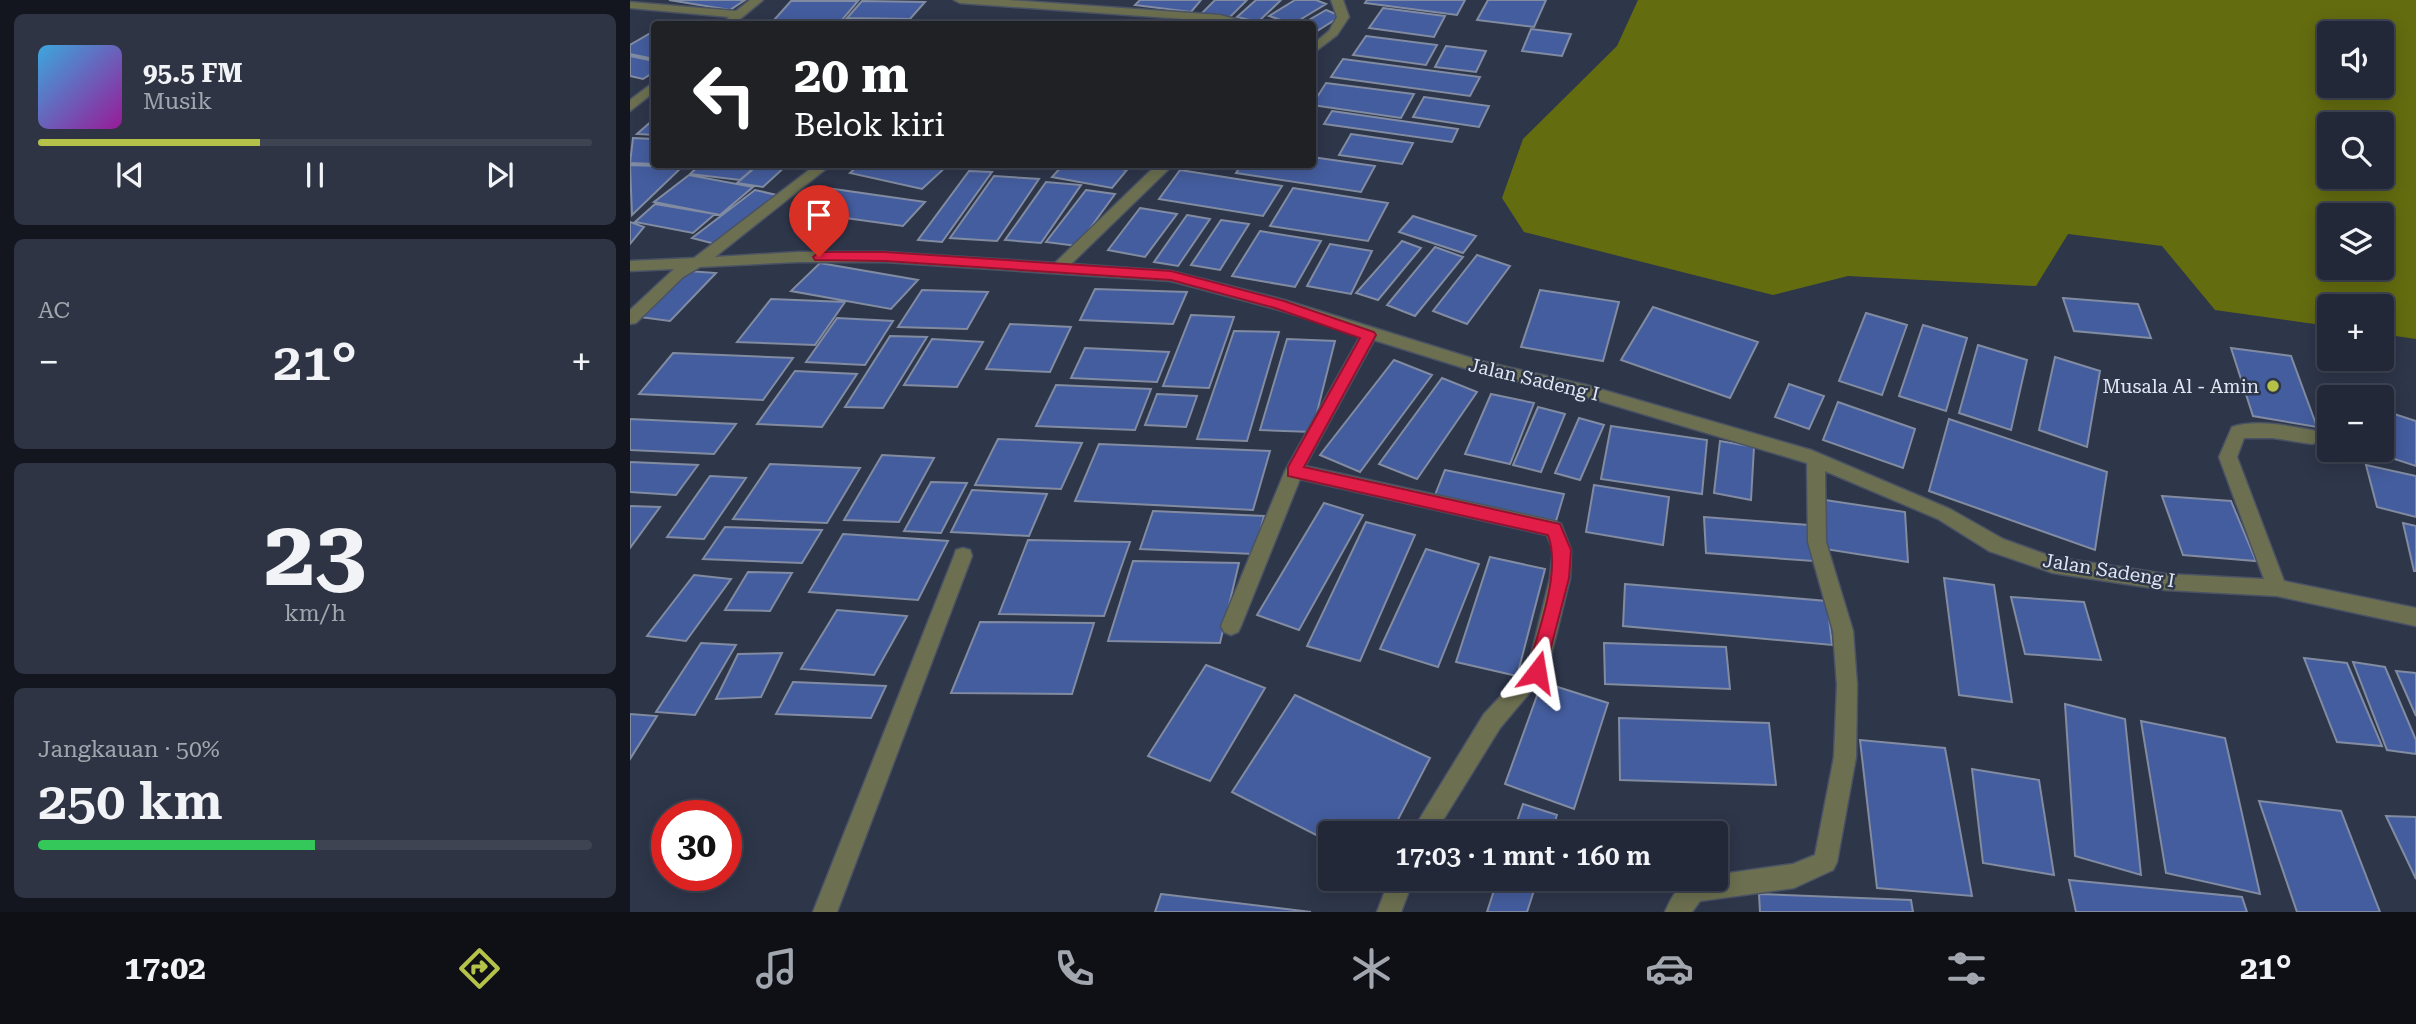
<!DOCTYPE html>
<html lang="id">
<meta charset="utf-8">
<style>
body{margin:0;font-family:"Roboto Serif",serif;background:#2e3443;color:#f1f3f6;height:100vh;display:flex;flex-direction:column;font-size:26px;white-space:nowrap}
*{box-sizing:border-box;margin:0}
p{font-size:23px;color:#a2a6ae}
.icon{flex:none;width:38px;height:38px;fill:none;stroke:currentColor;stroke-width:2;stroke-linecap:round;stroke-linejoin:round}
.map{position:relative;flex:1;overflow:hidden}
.panel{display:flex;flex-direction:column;gap:14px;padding:14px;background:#13161f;width:630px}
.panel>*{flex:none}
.hud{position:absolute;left:21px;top:21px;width:665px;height:147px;border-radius:7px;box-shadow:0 4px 18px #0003,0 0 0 2px #3f4453;background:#202124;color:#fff;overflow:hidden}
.fabs{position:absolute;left:1687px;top:21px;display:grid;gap:14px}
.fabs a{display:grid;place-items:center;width:77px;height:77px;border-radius:7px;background:#222838;box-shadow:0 4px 18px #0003,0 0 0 2px #3f4453;font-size:35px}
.speed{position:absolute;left:21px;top:800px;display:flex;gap:14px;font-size:35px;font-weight:700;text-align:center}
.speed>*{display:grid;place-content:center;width:91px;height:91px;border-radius:50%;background:#222838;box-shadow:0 4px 18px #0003,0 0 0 2px #3f4453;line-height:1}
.speed .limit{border:10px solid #d22;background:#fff;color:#111}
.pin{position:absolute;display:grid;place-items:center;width:60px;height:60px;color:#fff;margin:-72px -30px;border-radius:50% 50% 50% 0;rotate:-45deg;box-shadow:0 0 7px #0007}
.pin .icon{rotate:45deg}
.me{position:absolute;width:77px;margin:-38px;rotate:14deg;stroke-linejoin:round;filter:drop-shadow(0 0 5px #0008)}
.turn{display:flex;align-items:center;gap:24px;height:147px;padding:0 28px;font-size:32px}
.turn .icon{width:91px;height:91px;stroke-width:2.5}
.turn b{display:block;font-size:49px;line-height:60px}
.big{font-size:52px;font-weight:600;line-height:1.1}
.panel .card{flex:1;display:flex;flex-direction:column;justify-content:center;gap:10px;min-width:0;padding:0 24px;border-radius:10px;background:#2e3443}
.panel .dial{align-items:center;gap:0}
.dial b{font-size:91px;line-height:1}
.song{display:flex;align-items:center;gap:21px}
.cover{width:84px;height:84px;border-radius:10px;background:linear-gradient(135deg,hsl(200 70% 55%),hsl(300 70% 35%))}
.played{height:7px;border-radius:4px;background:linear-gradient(90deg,#b5c249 40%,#3f4453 40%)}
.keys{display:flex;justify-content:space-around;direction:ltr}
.heat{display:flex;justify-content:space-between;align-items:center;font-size:38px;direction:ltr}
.charge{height:10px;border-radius:5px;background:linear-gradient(90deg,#34c759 50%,#3f4453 0)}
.trip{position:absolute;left:688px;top:821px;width:410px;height:70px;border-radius:7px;background:#222838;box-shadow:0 4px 18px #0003,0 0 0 2px #3f4453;font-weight:600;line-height:70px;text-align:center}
.menu{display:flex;height:112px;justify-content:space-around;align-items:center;background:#0e1016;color:#a2a6ae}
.menu .icon{width:49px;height:49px}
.menu .selected{color:#b5c249}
.menu b{font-size:32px;color:#f1f3f6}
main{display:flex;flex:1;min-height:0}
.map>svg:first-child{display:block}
.forest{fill:#646c10;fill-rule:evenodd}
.building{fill:#445d9e;stroke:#818ba1;stroke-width:2}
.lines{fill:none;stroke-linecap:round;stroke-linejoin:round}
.street-casing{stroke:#4a5265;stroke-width:3}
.street{fill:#6c7050;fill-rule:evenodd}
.route{fill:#e11d48;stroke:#92132f;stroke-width:2}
.poi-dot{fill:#b5c249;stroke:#2e364a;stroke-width:2.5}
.labels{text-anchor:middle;stroke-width:5;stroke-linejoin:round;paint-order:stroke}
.street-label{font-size:19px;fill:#e0e6f2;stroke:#2e364a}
.poi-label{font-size:19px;fill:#e0e6f2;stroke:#2e364a;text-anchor:end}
</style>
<main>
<section class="panel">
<div class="card">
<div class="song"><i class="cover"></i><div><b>95.5 FM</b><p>Musik</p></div></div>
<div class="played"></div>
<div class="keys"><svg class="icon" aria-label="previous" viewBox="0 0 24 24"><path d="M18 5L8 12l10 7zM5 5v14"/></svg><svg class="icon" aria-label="pause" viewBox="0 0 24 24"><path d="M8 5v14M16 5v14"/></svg><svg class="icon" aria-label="next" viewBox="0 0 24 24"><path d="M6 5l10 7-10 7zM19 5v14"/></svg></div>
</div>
<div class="card"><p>AC</p>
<div class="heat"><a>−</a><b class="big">21°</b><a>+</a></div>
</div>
<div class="card dial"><b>23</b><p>km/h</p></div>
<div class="card"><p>Jangkauan · 50%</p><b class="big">250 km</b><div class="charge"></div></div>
</section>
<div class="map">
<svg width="1786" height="912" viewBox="0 0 1786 912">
<rect width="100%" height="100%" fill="#2e364a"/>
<path class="forest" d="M 1008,0 L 1786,0 L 1786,339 L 1752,334 L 1752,306 L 1699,306 L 1699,326 L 1585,310 L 1532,246 L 1438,234 L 1406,286 L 1218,276 L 1143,295 L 894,232 L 872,198 L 893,139 L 987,46 ZM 1699,33 L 1752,33 L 1752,86 L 1699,86 ZM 1699,124 L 1752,124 L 1752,177 L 1699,177 ZM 1699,215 L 1752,215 L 1752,268 L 1699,268 Z"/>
<path class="building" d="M 39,0 L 115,0 L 100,10 Z
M 510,0 L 571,0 L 561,12 L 505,5 Z
M 585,0 L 617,0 L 598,19 L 571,14 Z
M 626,0 L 651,0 L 628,22 L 607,17 Z
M 665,0 L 686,0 L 696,4 L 663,24 L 639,16 Z
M 737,0 L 835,0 L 827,15 L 735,3 Z
M 858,0 L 916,0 L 904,27 L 847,20 Z
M 161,1 L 228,1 L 212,20 L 144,20 Z
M 232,1 L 295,2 L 280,19 L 217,18 Z
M 753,8 L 815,16 L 804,37 L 739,28 Z
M 696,10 L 711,16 L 684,33 L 682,24 L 672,24 Z
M 123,21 L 203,22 L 119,24 Z
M 212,21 L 276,22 L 209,24 Z
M 901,29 L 941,34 L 932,56 L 892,51 Z
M 24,31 L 24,59 L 0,54 L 0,45 Z
M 736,36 L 807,45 L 796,65 L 723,55 Z
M 816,46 L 856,51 L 846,72 L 805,67 Z
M 0,56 L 24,61 L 24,72 L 13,79 L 0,76 Z
M 713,59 L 850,77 L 840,96 L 701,77 Z
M 696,83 L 784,94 L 771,118 L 682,105 Z
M 794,97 L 859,106 L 849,127 L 783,117 Z
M 702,111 L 828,129 L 822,142 L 694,124 Z
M 24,119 L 24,135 L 7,134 Z
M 721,134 L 783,143 L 772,164 L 709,155 Z
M 3,138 L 24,139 L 24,164 L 0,163 Z
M 682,157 L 745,166 L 731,192 L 606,173 L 612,164 L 682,164 Z
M 71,164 L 115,164 L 126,166 L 110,180 L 60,174 Z
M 129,164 L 158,164 L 133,187 L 107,183 Z
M 230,164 L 319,164 L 292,189 L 220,173 Z
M 434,164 L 467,164 L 497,170 L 482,188 L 422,177 Z
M 0,165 L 52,167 L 2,215 Z
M 550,170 L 652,186 L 633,216 L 529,199 Z
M 339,171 L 362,172 L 312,242 L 288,240 Z
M 59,175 L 123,187 L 90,215 L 24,202 Z
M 364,176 L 409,179 L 367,241 L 320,238 Z
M 416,182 L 451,185 L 411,243 L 375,240 Z
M 190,187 L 295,202 L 273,226 L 165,211 Z
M 663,188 L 758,203 L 738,241 L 640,226 Z
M 125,190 L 151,196 L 89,245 L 62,238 Z
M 456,190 L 485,194 L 447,246 L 416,242 Z
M 25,204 L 85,214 L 63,233 L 5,222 Z
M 510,208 L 547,214 L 515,257 L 478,250 Z
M 557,215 L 580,219 L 548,266 L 524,262 Z
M 783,216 L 846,236 L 833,253 L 769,232 Z
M 591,220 L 619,224 L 590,270 L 561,265 Z
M 0,222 L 14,227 L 0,244 Z
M 630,231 L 691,241 L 665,287 L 602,276 Z
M 772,241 L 791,248 L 748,300 L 726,293 Z
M 700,244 L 742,251 L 721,294 L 677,286 Z
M 805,247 L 833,257 L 785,316 L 757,305 Z
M 847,255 L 880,266 L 837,324 L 803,311 Z
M 190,263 L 288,280 L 261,309 L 161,291 Z
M 58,271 L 86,273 L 40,321 L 10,317 Z
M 465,289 L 557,292 L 543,324 L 450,320 Z
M 292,290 L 358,292 L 337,329 L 268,327 Z
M 910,290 L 989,302 L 973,361 L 891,347 Z
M 1433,298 L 1508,304 L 1521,338 L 1444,331 Z
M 141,299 L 215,302 L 185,345 L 107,342 Z
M 1023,307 L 1128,342 L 1100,398 L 991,360 Z
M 1236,313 L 1277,325 L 1252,395 L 1209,381 Z
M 561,315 L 604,317 L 579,388 L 533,386 Z
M 207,318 L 263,321 L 235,365 L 176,362 Z
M 380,324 L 441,327 L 420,372 L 356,369 Z
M 1293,325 L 1337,338 L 1316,411 L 1269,396 Z
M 604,331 L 649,332 L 617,441 L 567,439 Z
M 260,336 L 297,337 L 253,408 L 215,407 Z
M 302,339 L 353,342 L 327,387 L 274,385 Z
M 657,339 L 705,341 L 682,432 L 630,430 Z
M 1348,345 L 1397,360 L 1381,430 L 1329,413 Z
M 455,348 L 539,352 L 527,382 L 441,378 Z
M 1601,348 L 1661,356 L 1687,427 L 1623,416 Z
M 43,353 L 163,358 L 133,400 L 9,394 Z
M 1425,357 L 1470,371 L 1457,447 L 1409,430 Z
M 764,360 L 802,375 L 730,472 L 690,455 Z
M 165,371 L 227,374 L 192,427 L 127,424 Z
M 812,378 L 847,392 L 787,479 L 749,464 Z
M 1159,384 L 1194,396 L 1179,429 L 1145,417 Z
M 426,385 L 521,389 L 505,430 L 406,426 Z
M 527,394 L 567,396 L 556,427 L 515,425 Z
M 861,394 L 904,403 L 880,464 L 835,454 Z
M 1208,402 L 1285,429 L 1273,468 L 1193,440 Z
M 908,407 L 935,414 L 911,472 L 883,465 Z
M 1752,410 L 1786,421 L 1786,466 L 1737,450 L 1752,450 Z
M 949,418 L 974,425 L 950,480 L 925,473 Z
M 0,419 L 106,424 L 84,454 L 0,450 Z
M 1319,419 L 1477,472 L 1465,550 L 1299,491 Z
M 981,426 L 1077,440 L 1072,494 L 971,479 Z
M 368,439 L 452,443 L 431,489 L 345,485 Z
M 1090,441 L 1124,447 L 1121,500 L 1084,493 Z
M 469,444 L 640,451 L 623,510 L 445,501 Z
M 252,455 L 304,458 L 269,522 L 214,520 Z
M 0,462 L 68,465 L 46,495 L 0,492 Z
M 140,464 L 230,468 L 197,523 L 103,519 Z
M 1736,465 L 1786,476 L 1786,517 L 1747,507 Z
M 815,470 L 934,494 L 926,521 L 805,495 Z
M 80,476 L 116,478 L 74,539 L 37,537 Z
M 301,482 L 337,483 L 311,533 L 274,531 Z
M 964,485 L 1039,497 L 1033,545 L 956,532 Z
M 342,490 L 417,494 L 399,536 L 321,532 Z
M 1532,496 L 1601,501 L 1626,561 L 1553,555 Z
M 1195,500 L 1275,512 L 1278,562 L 1195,549 Z
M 694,503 L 733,515 L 669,630 L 627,615 Z
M 0,506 L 30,507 L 0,548 Z
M 523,511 L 634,516 L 624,554 L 510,549 Z
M 1074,517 L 1179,525 L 1183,561 L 1076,553 Z
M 736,522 L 785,535 L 730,661 L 677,646 Z
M 1773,523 L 1786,526 L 1786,571 L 1784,571 Z
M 95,527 L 192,530 L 172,563 L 73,559 Z
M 213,534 L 318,541 L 288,600 L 179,592 Z
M 398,540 L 500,542 L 474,616 L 369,614 Z
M 796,549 L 849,564 L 808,667 L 750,649 Z
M 860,557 L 915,569 L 887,676 L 826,662 Z
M 503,561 L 609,563 L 590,643 L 478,641 Z
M 118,572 L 162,573 L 140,611 L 95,610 Z
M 64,575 L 101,579 L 56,641 L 17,636 Z
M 1314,578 L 1364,585 L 1382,702 L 1329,695 Z
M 995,584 L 1197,601 L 1202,645 L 993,626 Z
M 1381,597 L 1454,602 L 1471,660 L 1395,654 Z
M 207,610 L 277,616 L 244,675 L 171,669 Z
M 350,622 L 464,623 L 442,694 L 321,693 Z
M 71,643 L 106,645 L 65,715 L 26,712 Z
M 974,643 L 1096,647 L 1100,689 L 975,684 Z
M 152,653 L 131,697 L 86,699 L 108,654 Z
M 1674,658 L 1717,663 L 1752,746 L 1707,742 Z
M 1723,662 L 1755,667 L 1786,740 L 1786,754 L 1757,750 Z
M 576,665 L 635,688 L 580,781 L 518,756 Z
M 1766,671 L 1786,673 L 1786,716 Z
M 163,682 L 256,686 L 241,718 L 146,714 Z
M 912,682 L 978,703 L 944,809 L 875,784 Z
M 665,695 L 800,758 L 761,833 L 700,833 L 700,842 L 602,792 Z
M 1435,704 L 1495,719 L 1511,875 L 1445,856 Z
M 0,714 L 27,716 L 0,759 Z
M 989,718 L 1139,723 L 1146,785 L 990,780 Z
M 1511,721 L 1595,738 L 1630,894 L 1536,873 Z
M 1230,740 L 1315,748 L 1342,896 L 1247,888 Z
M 1342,769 L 1409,780 L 1424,875 L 1353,863 Z
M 1629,801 L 1711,811 L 1750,912 L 1667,912 Z
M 893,804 L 927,815 L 921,833 L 883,833 Z
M 1756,816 L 1786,817 L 1786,879 Z
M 868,878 L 908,878 L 897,912 L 857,912 Z
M 1439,880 L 1612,897 L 1617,912 L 1446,912 Z
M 531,894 L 681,912 L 525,912 Z
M 1129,894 L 1281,900 L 1283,912 L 1130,912 Z"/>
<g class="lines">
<defs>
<path id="street" d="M 120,0 L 133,0 L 104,24 L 96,24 L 94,22 L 99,17 L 0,8 L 0,2 L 106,11 Z
M 324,0 L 378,0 L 590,15 L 624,24 L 330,3 Z
M 701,0 L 713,0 L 719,17 L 707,35 L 682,54 L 682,45 L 699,31 L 707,17 Z
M 24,82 L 24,92 L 0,111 L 0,100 Z
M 187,164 L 202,164 L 85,257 L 168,252 L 255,252 L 425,263 L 518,173 L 529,164 L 544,164 L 441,264 L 541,271 L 654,300 L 851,361 L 956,385 L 1181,450 L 1320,509 L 1373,539 L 1423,557 L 1536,574 L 1634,579 L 1589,457 L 1602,427 C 1627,419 1657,426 1682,430 L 1688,432 L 1691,437 L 1688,442 L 1682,444 L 1643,438 L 1614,438 L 1607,457 L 1654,581 L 1786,608 L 1786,626 L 1647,596 L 1536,590 L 1423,573 L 1359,551 L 1308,519 L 1195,471 L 1196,542 L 1223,631 L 1227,685 L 1226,757 L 1207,862 L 1203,870 L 1164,888 L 1070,901 L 1062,912 L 1035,912 C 1047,884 1056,878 1085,878 L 1085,875 L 1163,864 L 1185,855 L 1204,757 L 1207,685 L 1203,631 L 1178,542 L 1177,463 L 956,397 L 850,373 L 744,340 L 675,466 L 924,521 L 931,524 L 941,550 L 940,578 L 917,672 L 870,728 L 805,833 L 781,833 L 854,714 L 898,667 L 920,578 L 923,550 L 917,535 L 670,479 L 611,626 L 608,632 L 601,635 L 594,632 L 591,626 L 655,471 L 731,335 L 646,309 L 541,281 L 255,262 L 168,262 L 70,267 L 53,277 L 6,323 L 0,324 L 0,310 L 44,269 L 0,271 L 0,261 L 64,258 Z
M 333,548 L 340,550 L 342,556 L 207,912 L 183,912 L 324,556 L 326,550 Z
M 760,878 L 784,878 L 771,912 L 747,912 Z"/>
</defs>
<use href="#street" class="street-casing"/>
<use href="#street" class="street"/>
</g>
<path class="route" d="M 189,252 L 255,252 L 541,271 L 654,301 L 744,332 L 746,335 L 674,467 L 930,524 L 941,550 L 939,578 L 913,678 L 907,681 L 900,678 L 897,672 C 907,634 932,572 918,535 L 658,476 L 658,467 L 730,338 L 645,308 L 541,280 L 255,261 L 185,260 L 183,257 Z"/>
<circle class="poi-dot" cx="1643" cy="386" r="7"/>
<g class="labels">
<g class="street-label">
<text transform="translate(904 379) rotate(13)" y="7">Jalan Sadeng I</text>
<text transform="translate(1479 570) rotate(9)" y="7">Jalan Sadeng I</text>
</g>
<g class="poi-label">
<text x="1629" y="393">Musala Al - Amin</text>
</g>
</g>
</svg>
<div class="fabs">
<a><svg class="icon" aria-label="sound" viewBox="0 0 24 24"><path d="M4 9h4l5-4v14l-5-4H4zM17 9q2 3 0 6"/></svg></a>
<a><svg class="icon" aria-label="search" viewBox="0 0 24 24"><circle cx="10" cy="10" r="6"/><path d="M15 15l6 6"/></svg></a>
<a><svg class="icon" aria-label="layers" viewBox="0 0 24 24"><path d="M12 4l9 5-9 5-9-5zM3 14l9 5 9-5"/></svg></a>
<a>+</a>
<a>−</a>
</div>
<div class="speed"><div class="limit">30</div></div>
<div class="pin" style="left:189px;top:257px;background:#d93025"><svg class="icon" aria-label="arrive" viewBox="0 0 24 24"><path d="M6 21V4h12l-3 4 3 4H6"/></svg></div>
<svg class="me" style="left:907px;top:672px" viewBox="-20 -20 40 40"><path d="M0-17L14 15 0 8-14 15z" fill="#e11d48" stroke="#fff" stroke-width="4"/></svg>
<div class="trip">17:03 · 1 mnt · 160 m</div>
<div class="hud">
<div class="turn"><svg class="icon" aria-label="left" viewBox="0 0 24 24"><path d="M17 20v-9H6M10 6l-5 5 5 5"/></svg><div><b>20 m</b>Belok kiri</div></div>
</div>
</div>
</main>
<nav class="menu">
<b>17:02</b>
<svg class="icon selected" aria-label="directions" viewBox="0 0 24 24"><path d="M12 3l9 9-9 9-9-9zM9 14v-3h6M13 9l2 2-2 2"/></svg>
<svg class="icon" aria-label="music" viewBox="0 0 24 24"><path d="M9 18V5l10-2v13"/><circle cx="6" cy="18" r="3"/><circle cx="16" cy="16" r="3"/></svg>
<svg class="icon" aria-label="phone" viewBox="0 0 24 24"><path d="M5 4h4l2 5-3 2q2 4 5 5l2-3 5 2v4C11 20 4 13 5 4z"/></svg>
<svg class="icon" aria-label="climate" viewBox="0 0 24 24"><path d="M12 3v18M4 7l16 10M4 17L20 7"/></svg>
<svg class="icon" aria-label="car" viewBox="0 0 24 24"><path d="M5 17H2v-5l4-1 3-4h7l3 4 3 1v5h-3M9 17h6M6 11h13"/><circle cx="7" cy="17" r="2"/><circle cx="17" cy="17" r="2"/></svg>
<svg class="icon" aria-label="filters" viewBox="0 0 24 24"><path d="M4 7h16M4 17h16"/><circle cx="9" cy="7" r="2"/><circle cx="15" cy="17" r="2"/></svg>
<b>21°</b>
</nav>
